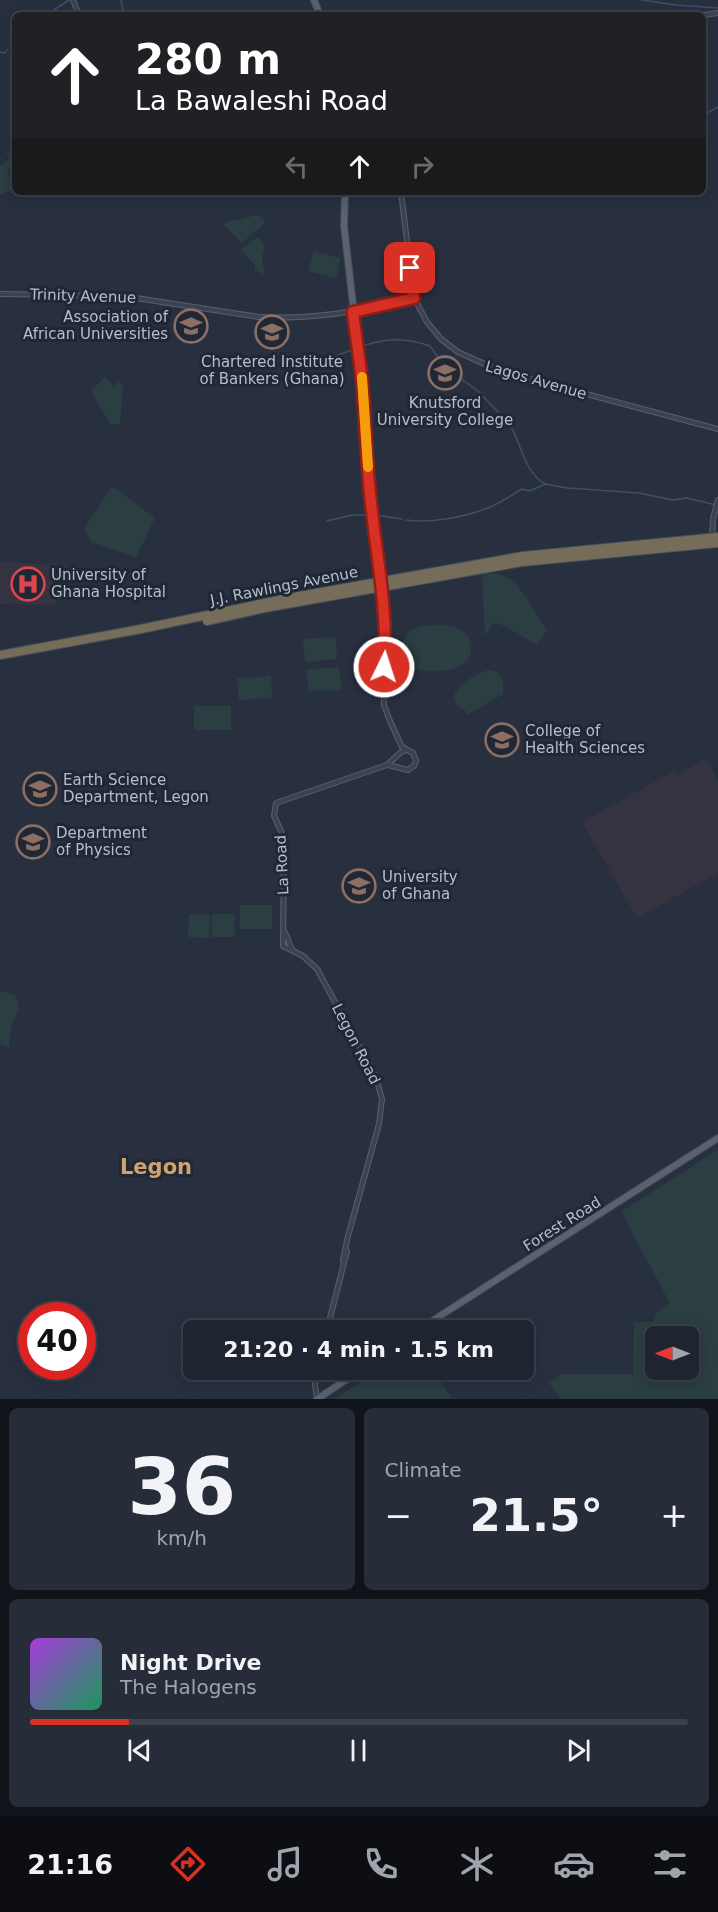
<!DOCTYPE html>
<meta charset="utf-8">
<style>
body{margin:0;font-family:"DejaVu Sans",sans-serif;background:#262c38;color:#f1f3f6;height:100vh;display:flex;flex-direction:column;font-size:22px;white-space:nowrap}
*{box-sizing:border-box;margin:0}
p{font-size:20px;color:#a1a4ab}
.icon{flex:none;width:33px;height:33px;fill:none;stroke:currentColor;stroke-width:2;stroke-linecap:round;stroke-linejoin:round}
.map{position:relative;height:1399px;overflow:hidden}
.sheet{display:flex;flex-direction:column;gap:9px;padding:9px;background:#10141a;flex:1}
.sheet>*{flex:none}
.top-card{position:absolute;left:12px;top:12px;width:694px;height:183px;border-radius:9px;box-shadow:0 3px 15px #0003,0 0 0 2px #3c414c;background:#202124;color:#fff;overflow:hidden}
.needle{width:39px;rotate:270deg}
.buttons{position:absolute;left:645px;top:1326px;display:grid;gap:12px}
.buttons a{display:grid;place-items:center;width:54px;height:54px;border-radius:9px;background:#1e2430;box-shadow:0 3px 15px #0003,0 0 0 2px #3c414c;font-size:30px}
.speed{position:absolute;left:18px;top:1302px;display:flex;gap:12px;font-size:30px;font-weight:700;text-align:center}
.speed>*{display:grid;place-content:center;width:78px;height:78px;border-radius:50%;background:#1e2430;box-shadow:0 3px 15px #0003,0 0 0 2px #3c414c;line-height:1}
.speed .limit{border:9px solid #d22;background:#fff;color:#111}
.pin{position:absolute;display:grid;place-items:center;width:51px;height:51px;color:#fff;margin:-26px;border-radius:12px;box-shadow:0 3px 9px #0006}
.me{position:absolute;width:66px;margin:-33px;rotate:4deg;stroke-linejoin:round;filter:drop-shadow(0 0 4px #0008)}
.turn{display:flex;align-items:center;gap:21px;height:126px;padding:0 24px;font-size:27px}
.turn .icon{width:78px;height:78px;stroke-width:2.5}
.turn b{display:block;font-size:42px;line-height:51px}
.lanes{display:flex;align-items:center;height:57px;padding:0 24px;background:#0003;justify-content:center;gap:30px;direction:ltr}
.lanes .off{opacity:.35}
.big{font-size:45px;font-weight:700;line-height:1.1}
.sheet .tile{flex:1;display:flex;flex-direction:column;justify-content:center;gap:9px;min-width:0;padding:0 21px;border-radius:9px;background:#262c38}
.sheet .dial{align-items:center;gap:0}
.dial b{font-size:78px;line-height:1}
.song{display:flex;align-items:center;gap:18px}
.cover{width:72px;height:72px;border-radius:9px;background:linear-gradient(135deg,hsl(280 70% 55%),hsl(150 70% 35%))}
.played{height:6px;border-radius:3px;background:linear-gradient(90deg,#d93025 15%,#3c414c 15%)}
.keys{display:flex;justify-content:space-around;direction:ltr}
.heat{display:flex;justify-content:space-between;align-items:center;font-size:33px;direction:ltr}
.sheet .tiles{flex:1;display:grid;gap:9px;grid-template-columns:1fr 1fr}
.tile:last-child{grid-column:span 2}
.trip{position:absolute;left:183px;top:1320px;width:351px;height:60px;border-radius:9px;background:#1e2430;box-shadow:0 3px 15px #0003,0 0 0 2px #3c414c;font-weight:700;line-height:60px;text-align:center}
.dock{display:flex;height:96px;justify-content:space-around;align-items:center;background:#0c0e13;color:#a1a4ab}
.dock .icon{width:42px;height:42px}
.dock .active{color:#d93025}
.dock b{font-size:27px;color:#f1f3f6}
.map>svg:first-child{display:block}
.medical{fill:#363341}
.green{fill:#2b3e42;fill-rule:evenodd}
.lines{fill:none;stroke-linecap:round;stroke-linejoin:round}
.stream{stroke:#404e69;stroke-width:1.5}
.minor-casing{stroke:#59606d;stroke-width:6}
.major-casing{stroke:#454b59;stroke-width:8}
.highway-casing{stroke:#464d5a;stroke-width:10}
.minor{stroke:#3c4250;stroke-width:4}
.major{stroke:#5a616f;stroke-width:6}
.highway{stroke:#756d59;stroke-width:8}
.route-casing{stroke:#8d1f18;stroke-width:15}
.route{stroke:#d93025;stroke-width:10}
.slow{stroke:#f59e0b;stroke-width:10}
.labels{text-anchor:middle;stroke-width:6;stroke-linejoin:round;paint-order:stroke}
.street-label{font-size:15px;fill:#b8bdca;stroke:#202735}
.poi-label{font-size:15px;fill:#b8bdca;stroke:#202735;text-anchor:start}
.district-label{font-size:21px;font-weight:bold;fill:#cfa26e;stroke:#202735}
</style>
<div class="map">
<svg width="718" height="1399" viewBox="0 0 718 1399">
<rect width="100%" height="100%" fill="#283040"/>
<path class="medical" d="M 0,562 L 49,564 L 57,562 L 56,605 L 0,604 Z
M 706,758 L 718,780 L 718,873 L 637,918 L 582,822 L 674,771 L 677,775 Z"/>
<path class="green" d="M 15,149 L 15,168 L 8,169 L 9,178 L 15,178 L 15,189 L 0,194 L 0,166 L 9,159 L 6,152 Z
M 252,216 L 258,216 L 266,222 L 242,243 L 223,224 C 233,219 242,221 252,216 Z
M 258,237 L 265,245 L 262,256 L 264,273 L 263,274 L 255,270 L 255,265 L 241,250 Z
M 314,251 L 341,258 L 336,278 L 308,271 Z
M 105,377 L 113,386 L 118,382 L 123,384 L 120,424 L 111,425 L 91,391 Z
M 112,486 L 155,518 L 136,557 L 91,542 L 84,529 Z
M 482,573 C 488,574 495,573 501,575 C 520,580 536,614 547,630 L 537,644 C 527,641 499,619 493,624 C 490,626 487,633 485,636 Z
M 423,626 C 439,625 461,622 469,639 C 471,645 472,651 469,657 C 462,673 424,675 410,666 C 392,653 404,628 423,626 Z
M 336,637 L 337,659 L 305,662 L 303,639 Z
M 339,667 L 342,690 L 309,691 L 306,670 Z
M 489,670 C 505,672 503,683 503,694 L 467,715 L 466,711 C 435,697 473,674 489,670 Z
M 271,676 L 272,698 L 239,700 L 237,678 Z
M 194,706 L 231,706 L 231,730 L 194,730 Z
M 240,905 L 272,905 L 272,929 L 240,929 Z
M 189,914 L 210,915 L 209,938 L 188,937 Z
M 212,914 L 234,914 L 235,937 L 212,937 Z
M 0,991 L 15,995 C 24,1007 14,1016 11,1028 C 10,1034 10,1042 9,1047 L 0,1044 Z
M 718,1150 L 718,1399 L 561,1399 L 549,1383 L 562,1374 L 633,1374 L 634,1322 L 652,1322 L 656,1314 L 669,1303 C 655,1271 635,1243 622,1211 ZM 656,1336 L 688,1336 L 688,1370 L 656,1370 Z
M 380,1370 L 434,1370 L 452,1399 L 334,1399 Z"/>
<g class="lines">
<path class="stream" d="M 121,0 L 124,15
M 642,0 L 676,5 L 718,8
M 46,15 L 69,0
M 10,46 L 15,40
M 0,52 L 5,53 L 8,49
M 704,115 L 718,107
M 360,347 C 385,338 405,337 430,346 L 438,357 L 464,381 L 478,391 L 498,412
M 335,356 L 355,349
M 501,414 C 521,431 520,470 545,484
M 376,515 L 402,519
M 406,520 C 431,523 461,518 485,509 C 498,505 510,496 522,489 L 529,491 L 546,484 L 567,488 L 639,493 L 673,500 L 687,498 L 716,505
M 327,521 L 352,515 L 370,515"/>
<defs>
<path id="minor" d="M 73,0 L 79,15
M 704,15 L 718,13
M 401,192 L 414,298 L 427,322 L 441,339 L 458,352 L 500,371 L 718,429
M 0,294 L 123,296 L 259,317 C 312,320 363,311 414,298
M 712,537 L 713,519 L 718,500
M 380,588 L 386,630 L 384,667
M 383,671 L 384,705 L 390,721 L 402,747 L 413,753 L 416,761 L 414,766 L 408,770 L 388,765
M 285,932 L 292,950
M 343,1260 L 348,1236 L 379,1124 L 382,1099 L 376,1077 L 317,969 L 303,956 L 283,946 L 284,843 L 281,831 L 274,816 L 276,803 L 387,765 L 401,752 L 406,750
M 327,1330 L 347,1251
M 317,1370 L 315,1385 L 317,1398"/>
<path id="major" d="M 314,0 L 320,15
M 345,192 L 344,226 L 363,392 L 372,512 L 379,573 L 383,585
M 418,1330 L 718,1138
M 317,1399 L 361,1370"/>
<path id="highway" d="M 207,621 L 265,608 L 522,562 L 718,543
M 0,655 L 141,629 L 288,598 L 523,556 L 718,537"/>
</defs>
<use href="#minor" class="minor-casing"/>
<use href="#major" class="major-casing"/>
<use href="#highway" class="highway-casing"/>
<use href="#minor" class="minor"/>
<use href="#major" class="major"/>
<use href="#highway" class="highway"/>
</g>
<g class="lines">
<defs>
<path id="route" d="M 384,667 C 388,614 378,565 372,512 C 367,473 366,433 363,394 C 361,366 356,339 353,312 L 414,298 L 410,268"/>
</defs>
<use href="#route" class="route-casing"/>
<use href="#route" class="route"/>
<path class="slow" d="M 362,377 L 368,467"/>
</g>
<defs>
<symbol id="university-ring" viewBox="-11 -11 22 22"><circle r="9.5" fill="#202735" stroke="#8d6e63" stroke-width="1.5"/><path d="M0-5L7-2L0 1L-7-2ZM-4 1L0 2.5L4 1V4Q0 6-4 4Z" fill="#8d6e63"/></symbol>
<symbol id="hospital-ring" viewBox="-11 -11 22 22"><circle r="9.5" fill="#202735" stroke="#e0444e" stroke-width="1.5"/><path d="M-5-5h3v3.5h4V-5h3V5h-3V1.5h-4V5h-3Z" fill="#e0444e"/></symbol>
</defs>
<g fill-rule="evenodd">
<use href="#university-ring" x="172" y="307" width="38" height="38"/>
<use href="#university-ring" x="253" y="313" width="38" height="38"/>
<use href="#university-ring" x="426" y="354" width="38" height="38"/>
<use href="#hospital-ring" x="9" y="565" width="38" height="38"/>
<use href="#university-ring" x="483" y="721" width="38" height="38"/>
<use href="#university-ring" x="21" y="770" width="38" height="38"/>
<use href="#university-ring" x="14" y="823" width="38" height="38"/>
<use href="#university-ring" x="340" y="867" width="38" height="38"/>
</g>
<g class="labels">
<g class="street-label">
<text transform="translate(83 296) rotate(2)" y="5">Trinity Avenue</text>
<text transform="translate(536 380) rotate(16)" y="5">Lagos Avenue</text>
<text transform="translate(284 586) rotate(-11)" y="5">J.J. Rawlings Avenue</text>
<text transform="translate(282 865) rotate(-93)" y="5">La Road</text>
<text transform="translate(356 1044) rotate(63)" y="5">Legon Road</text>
<text transform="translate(562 1224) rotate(-32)" y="5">Forest Road</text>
</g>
<g class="poi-label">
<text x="168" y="322" text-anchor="end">Association of<tspan x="168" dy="17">African Universities</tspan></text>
<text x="272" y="367" text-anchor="middle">Chartered Institute<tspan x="272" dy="17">of Bankers (Ghana)</tspan></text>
<text x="445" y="408" text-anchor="middle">Knutsford<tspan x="445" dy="17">University College</tspan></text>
<text x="51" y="580">University of<tspan x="51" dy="17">Ghana Hospital</tspan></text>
<text x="525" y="736">College of<tspan x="525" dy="17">Health Sciences</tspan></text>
<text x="63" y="785">Earth Science<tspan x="63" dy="17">Department, Legon</tspan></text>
<text x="56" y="838">Department<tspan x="56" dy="17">of Physics</tspan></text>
<text x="382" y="882">University<tspan x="382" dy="17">of Ghana</tspan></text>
</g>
<g class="district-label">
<text x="156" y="1174">Legon</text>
</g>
</g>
</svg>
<div class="buttons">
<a><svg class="needle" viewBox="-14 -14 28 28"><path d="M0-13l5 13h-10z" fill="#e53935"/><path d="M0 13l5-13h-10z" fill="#a1a4ab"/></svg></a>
</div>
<div class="speed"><div class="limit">40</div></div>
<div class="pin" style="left:410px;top:268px;background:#d93025"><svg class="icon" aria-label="arrive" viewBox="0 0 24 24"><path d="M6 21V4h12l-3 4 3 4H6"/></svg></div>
<svg class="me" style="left:384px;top:667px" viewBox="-20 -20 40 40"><circle r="17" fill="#d93025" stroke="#fff" stroke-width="3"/><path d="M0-11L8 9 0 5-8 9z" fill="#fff"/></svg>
<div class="trip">21:20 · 4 min · 1.5 km</div>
<div class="top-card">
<div class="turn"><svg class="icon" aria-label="ahead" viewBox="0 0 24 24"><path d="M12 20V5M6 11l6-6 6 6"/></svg><div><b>280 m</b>La Bawaleshi Road</div></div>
<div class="lanes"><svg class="icon off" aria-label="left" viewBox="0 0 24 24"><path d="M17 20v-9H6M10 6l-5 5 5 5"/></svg><svg class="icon" aria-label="ahead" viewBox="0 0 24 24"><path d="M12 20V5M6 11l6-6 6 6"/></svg><svg class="icon off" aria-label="right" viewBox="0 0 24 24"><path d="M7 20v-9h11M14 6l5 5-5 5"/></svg></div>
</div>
</div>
<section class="sheet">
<div class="tiles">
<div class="tile dial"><b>36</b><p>km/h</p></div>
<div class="tile"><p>Climate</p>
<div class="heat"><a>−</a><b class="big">21.5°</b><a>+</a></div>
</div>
<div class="tile">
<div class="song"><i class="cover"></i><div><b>Night Drive</b><p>The Halogens</p></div></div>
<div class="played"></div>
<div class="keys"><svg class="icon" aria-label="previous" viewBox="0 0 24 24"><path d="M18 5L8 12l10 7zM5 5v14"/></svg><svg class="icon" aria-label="pause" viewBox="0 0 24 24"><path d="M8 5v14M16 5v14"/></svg><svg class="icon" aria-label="next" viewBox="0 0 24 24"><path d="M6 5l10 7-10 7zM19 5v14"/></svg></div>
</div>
</div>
</section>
<nav class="dock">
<b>21:16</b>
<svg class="icon active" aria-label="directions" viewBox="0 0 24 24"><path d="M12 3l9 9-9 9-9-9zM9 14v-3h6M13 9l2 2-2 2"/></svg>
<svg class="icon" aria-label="music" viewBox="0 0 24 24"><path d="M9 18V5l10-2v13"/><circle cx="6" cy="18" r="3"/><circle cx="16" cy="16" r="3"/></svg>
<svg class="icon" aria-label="phone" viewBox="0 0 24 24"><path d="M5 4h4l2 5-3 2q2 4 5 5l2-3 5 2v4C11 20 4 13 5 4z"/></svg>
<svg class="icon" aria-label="climate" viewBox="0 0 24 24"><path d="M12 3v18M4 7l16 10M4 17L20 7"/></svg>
<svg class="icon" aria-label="car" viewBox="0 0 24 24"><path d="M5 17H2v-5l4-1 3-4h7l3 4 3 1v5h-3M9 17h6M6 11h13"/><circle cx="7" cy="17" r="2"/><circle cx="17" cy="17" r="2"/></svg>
<svg class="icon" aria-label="filters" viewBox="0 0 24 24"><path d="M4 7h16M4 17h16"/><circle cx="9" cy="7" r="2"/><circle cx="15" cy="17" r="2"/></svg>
</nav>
